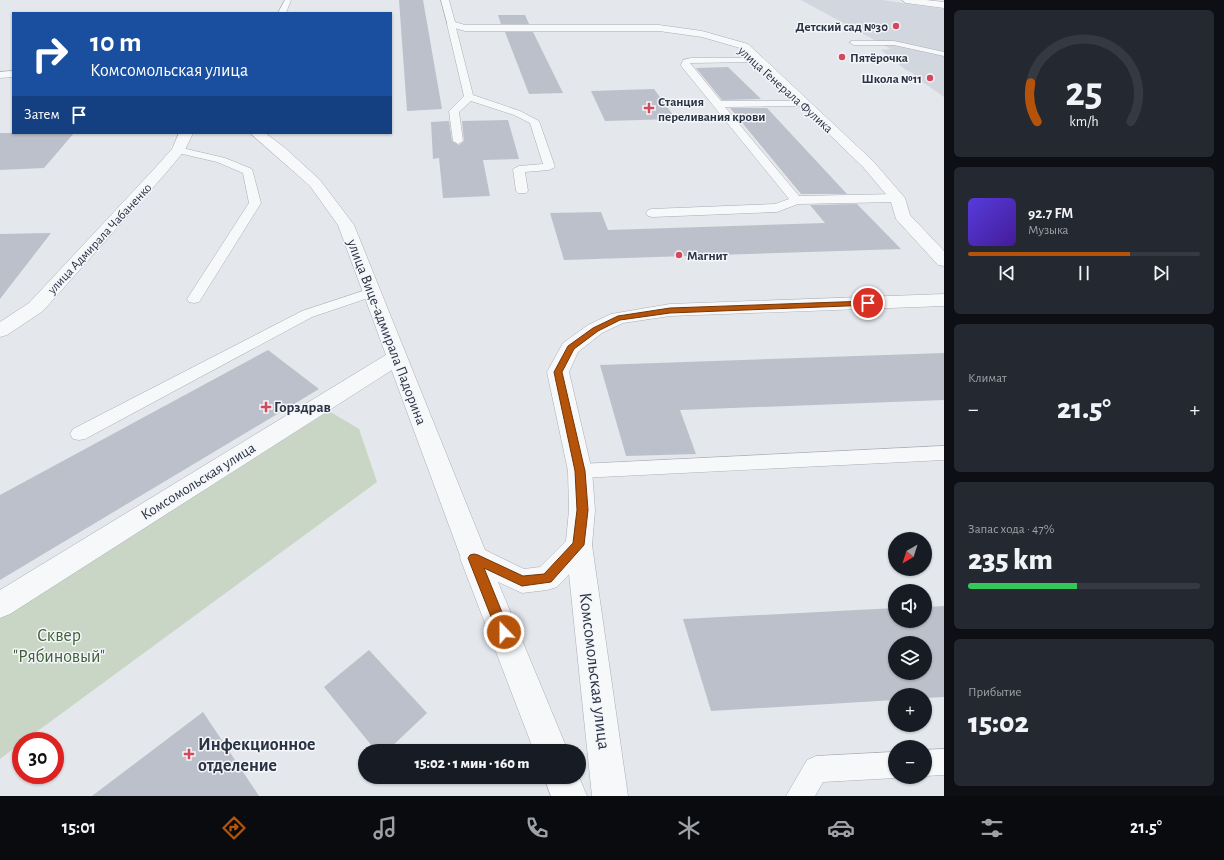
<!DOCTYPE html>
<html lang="ru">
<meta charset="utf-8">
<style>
body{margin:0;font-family:"Alegreya Sans",sans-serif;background:#242831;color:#f1f3f6;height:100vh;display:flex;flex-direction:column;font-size:15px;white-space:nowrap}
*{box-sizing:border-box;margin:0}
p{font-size:13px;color:#9ea1a6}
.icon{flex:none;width:22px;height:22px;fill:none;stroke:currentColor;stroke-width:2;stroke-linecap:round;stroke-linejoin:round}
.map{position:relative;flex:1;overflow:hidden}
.panel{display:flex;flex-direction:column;gap:10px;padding:10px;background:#0d0f14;width:280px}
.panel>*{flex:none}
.guide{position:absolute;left:12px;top:12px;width:380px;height:122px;border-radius:0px;box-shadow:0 1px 3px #0004;background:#1a4fa0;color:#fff;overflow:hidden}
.needle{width:26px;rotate:219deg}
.controls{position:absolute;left:888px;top:532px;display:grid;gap:8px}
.controls a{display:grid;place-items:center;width:44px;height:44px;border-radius:50%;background:#171b24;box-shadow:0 1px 3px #0004;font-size:20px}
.speed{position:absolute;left:12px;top:732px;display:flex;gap:8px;font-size:20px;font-weight:700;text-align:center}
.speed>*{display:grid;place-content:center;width:52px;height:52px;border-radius:50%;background:#171b24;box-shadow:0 1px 3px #0004;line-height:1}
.speed .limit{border:6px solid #d22;background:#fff;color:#111}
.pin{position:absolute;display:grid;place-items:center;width:34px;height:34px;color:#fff;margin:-17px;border:2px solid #fff;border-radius:50%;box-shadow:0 1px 4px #0007}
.me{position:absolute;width:44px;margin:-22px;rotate:338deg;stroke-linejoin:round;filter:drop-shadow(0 0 3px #0008)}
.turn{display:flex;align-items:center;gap:14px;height:84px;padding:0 12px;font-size:18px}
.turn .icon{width:52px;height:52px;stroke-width:2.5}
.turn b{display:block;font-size:28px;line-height:34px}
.then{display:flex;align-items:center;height:38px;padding:0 12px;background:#0003;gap:8px;font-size:15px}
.big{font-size:30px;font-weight:800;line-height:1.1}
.panel .widget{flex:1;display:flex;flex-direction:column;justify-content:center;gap:6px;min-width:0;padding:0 14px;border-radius:6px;background:#242831}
.panel .dial{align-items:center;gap:0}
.dial svg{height:104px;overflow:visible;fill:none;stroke:#363941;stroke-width:7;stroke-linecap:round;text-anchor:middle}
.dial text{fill:#f1f3f6;stroke:none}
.song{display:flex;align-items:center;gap:12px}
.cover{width:48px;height:48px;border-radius:6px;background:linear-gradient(135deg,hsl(250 70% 55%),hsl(260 70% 35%))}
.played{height:4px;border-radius:2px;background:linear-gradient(90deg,#b45309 70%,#363941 70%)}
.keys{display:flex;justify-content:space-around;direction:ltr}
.heat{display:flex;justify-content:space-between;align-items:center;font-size:22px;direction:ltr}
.charge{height:6px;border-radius:3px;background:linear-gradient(90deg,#34c759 47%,#363941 0)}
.trip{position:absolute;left:358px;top:744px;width:228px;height:40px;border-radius:20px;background:#171b24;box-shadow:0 1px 3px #0004;font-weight:800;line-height:40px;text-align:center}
.dock{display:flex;height:64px;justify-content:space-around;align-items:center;background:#090b0e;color:#9ea1a6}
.dock .icon{width:28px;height:28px}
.dock .on{color:#b45309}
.dock b{font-size:18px;color:#f1f3f6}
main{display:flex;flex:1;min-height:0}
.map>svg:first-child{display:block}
.built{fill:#d2d6de}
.green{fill:#c9d6c5}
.building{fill:#bbc0ca;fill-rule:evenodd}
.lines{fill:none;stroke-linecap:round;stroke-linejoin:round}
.service-casing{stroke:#a9aeb7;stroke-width:1}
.minor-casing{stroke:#a9aeb7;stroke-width:1}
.tertiary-casing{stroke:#a9aeb7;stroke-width:1}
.service{fill:#f7f8fa;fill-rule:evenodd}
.minor{fill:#f7f8fa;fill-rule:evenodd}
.tertiary{fill:#f7f8fa;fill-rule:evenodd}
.route{fill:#b45309;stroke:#753606}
.poi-dot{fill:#d1495b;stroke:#f4f6f9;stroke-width:1.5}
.labels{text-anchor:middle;stroke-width:3;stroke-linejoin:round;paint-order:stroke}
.far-poi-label{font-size:13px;font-weight:bold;fill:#2b3445;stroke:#f4f6f9;text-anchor:start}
.far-street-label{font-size:13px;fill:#2b3445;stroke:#f4f6f9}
.street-label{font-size:15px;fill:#2b3445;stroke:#f4f6f9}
.poi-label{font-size:15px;font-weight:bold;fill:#2b3445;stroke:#f4f6f9;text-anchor:start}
.near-park-label{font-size:18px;fill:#3f6138;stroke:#f4f6f9}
.near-street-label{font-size:18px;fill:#2b3445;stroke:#f4f6f9}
.near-poi-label{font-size:18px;font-weight:bold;fill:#2b3445;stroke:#f4f6f9;text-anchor:start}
</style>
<main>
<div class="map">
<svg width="944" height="796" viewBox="0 0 944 796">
<rect width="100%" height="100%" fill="#e4e7ec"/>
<path class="built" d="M 801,0 L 882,0 L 944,9 L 944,97 L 914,76 L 913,73 L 906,70 L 881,50 L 891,49 Z"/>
<path class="green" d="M 329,411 L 359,429 L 377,482 L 24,741 L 21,741 L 21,743 L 0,759 L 0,615 Z"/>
<path class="building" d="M 399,0 L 423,0 L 442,109 L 407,111 Z
M 498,15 L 525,15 L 529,24 L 501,24 Z
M 505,32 L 533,32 L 563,93 L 529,94 Z
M 728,67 L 761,99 L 722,100 L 696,68 Z
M 654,89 L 676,119 L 605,121 L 591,91 Z
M 730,108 L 767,108 L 847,194 L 801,194 Z
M 508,120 L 519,159 L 483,160 L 490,196 L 443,198 L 439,158 L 433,159 L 431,122 L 449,121 L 452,141 L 459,145 L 464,141 L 462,121 Z
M 0,133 L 74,133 L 44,168 L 0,170 Z
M 857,204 L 901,249 L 564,260 L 550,213 L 601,212 L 608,230 L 825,223 L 810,205 Z
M 51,233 L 0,299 L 0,234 Z
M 268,350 L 319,389 L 0,580 L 0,495 Z
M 944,353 L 944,400 L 680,410 L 696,454 L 626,456 L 600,365 Z
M 944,606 L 944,697 L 925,698 L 925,695 L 895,695 L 895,700 L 711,711 L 683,619 L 895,608 L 895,621 L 925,621 L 925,607 ZM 895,643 L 925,643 L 925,673 L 895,673 Z
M 369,650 L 427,713 L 387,751 L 376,751 L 324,687 Z
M 203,712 L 259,796 L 92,796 Z"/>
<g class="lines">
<defs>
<path id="service" d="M 285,0 L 291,0 L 286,13 L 278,13 Z
M 448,22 L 454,22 L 455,24 L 473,95 L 520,111 L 539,121 L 555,167 L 549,170 L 525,172 L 528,191 L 526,193 L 518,193 L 516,191 L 513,169 L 519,166 L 543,164 L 530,123 L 514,115 L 471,101 L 459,112 L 463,141 L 458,144 L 453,141 L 449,111 L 464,96 L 447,24 Z
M 851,41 L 894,41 L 944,52 L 944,56 L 894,45 L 854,45 L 850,43 Z
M 691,58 L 757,58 L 761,60 L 757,62 L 690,63 L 721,101 L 805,101 L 807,103 L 802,106 L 725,107 L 799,196 L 897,194 L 901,195 L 903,198 L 901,201 L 897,202 L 798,204 L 777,212 L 652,217 L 648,216 L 646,213 L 648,210 L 652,209 L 775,204 L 789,199 L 682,67 L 681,65 L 683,60 Z
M 178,147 L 225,158 L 252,169 L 261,203 L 201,299 L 199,302 L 194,303 L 189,302 L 187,299 L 249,203 L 243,173 L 217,162 L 174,152 L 173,150 L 174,148 Z
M 372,288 L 377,289 L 379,292 L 377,295 L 312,317 L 85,439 L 79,440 L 73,439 L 70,434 L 73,429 L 302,311 Z
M 944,446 L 944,460 L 580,478 L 573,476 L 571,471 L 573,466 L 580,464 Z
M 944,749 L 944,775 L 925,776 L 925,750 Z
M 895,752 L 895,777 L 898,777 L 895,778 L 823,782 L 815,796 L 786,796 L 807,760 L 816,756 Z"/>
<path id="minor" d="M 441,0 L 449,0 L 455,22 L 465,25 L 659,25 L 702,31 L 748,44 L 873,161 L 905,198 L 910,215 L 944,251 L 944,266 L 938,265 L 896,219 L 890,199 L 863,167 L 740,48 L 702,37 L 659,31 L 465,31 L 448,26 Z
M 902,0 L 926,0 L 944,2 L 944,8 L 906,3 Z
M 179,133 L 193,133 L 185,150 L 165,174 L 43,311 L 7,335 L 0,337 L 0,322 L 29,303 L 155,168 L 172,149 Z
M 396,351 L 403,353 L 406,358 L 403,363 L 10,614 L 0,618 L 0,590 L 389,353 Z
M 579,534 L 589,537 L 592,545 L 628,796 L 592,796 L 566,545 L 569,537 Z
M 474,546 L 484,550 L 488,558 L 568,751 L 534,751 L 460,558 L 464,550 Z
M 544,777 L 579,777 L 587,796 L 551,796 Z"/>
<path id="tertiary" d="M 13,71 L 13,77 L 0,78 L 0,72 Z
M 250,133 L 265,133 L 284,147 L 320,180 L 354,225 L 485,550 L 524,569 L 540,567 L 566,541 L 569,510 L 568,471 L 547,372 L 563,343 L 588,325 L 611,314 L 670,304 L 944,294 L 944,306 L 670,316 L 623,323 L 602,333 L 578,352 L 569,372 L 592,471 L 595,510 L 592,545 L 589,553 L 557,587 L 547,590 L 522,593 L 464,566 L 338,225 L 310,186 Z"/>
</defs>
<use href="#service" class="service-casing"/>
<use href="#minor" class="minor-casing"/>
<use href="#tertiary" class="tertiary-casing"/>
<use href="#service" class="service"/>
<use href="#minor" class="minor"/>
<use href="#tertiary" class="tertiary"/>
</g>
<path class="route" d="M 868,301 L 871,301 L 871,305 L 670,313 L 620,320 L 598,331 L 574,349 L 562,372 L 585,471 L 588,510 L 584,545 L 551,582 L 522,586 L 484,568 L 510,632 L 508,637 L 504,638 L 499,637 L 468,558 L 470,555 L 474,554 L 478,555 L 523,576 L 544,574 L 573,543 L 577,510 L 575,471 L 554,372 L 568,346 L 593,328 L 618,316 L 670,308 Z"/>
<g class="poi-dot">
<circle cx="896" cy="26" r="4"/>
<circle cx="842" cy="57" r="4"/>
<circle cx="930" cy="78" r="4"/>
<path d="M647 102h4v4h4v4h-4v4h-4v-4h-4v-4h4z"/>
<circle cx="679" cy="255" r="4"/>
<path d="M264 401h4v4h4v4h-4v4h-4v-4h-4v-4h4z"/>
<path d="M187 748h4v4h4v4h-4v4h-4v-4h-4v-4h4z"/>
</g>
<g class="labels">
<g class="far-poi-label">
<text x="888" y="31" text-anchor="end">Детский сад №30</text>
<text x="850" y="62">Пятёрочка</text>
<text x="922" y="83" text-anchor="end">Школа №11</text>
<text x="658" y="106">Станция<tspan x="658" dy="15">переливания крови</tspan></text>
<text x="687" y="260">Магнит</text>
</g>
<g class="far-street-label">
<text transform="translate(786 89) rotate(42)" y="5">улица Генерала Фулика</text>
<text transform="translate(99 238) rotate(-47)" y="5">улица Адмирала Чабаненко</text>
</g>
<g class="street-label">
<text transform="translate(387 332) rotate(69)" y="5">улица Вице-адмирала Падорина</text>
<text transform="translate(198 481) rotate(-32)" y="5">Комсомольская улица</text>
</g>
<g class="poi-label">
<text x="274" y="412">Горздрав</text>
</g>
<g class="near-park-label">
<text x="59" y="641">Сквер<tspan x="59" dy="21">"Рябиновый"</tspan></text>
</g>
<g class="near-street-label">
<text transform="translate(595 671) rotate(83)" y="6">Комсомольская улица</text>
</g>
<g class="near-poi-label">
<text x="198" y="750">Инфекционное<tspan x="198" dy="21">отделение</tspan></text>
</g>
</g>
</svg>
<div class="controls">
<a><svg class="needle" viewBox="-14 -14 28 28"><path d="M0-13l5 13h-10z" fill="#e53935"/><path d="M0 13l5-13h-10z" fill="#9ea1a6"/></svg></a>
<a><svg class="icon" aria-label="sound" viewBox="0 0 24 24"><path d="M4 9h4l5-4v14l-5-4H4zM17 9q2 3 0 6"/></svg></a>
<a><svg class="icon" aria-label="layers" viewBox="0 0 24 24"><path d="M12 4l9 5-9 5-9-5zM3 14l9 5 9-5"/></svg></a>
<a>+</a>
<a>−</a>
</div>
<div class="speed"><div class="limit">30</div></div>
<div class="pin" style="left:868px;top:303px;background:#d93025"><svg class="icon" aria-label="arrive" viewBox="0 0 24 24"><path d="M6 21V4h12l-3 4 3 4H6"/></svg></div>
<svg class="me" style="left:504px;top:632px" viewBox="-20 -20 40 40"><circle r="17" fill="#b45309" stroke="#fff" stroke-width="3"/><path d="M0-11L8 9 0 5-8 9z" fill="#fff"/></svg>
<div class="trip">15:02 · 1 мин · 160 m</div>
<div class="guide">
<div class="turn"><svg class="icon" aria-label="right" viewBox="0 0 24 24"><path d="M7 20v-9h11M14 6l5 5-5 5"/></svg><div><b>10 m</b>Комсомольская улица</div></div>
<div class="then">Затем<svg class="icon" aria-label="arrive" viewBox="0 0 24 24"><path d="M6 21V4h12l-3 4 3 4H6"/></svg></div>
</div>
</div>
<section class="panel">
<div class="widget dial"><svg viewBox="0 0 100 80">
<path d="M14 69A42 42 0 1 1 86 69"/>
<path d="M14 69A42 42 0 0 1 9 39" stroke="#b45309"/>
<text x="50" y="56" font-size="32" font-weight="700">25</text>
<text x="50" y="72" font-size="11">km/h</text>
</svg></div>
<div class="widget">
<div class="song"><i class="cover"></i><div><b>92.7 FM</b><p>Музыка</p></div></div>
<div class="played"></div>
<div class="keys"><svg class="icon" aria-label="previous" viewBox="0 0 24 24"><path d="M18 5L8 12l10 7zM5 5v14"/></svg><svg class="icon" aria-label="pause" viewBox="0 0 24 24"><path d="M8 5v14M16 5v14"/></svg><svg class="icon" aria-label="next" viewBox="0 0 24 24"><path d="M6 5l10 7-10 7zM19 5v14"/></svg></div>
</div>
<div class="widget"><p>Климат</p>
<div class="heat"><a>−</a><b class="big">21.5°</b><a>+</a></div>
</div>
<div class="widget"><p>Запас хода · 47%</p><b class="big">235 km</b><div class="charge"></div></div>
<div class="widget"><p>Прибытие</p><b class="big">15:02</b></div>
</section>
</main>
<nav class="dock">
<b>15:01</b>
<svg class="icon on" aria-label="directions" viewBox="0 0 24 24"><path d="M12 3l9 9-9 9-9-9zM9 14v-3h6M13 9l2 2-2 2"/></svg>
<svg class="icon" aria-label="music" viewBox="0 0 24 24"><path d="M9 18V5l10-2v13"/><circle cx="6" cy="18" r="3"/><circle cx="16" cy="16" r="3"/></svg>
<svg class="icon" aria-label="phone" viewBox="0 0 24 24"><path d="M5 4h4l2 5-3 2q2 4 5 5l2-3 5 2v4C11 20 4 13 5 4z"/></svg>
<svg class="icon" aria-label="climate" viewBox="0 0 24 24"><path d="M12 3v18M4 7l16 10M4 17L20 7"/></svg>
<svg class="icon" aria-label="car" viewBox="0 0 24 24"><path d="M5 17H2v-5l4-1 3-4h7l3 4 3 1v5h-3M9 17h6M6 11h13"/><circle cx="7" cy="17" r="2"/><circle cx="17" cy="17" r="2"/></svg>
<svg class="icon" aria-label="filters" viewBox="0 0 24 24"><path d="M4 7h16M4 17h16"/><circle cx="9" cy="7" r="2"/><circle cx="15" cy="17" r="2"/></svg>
<b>21.5°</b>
</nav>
